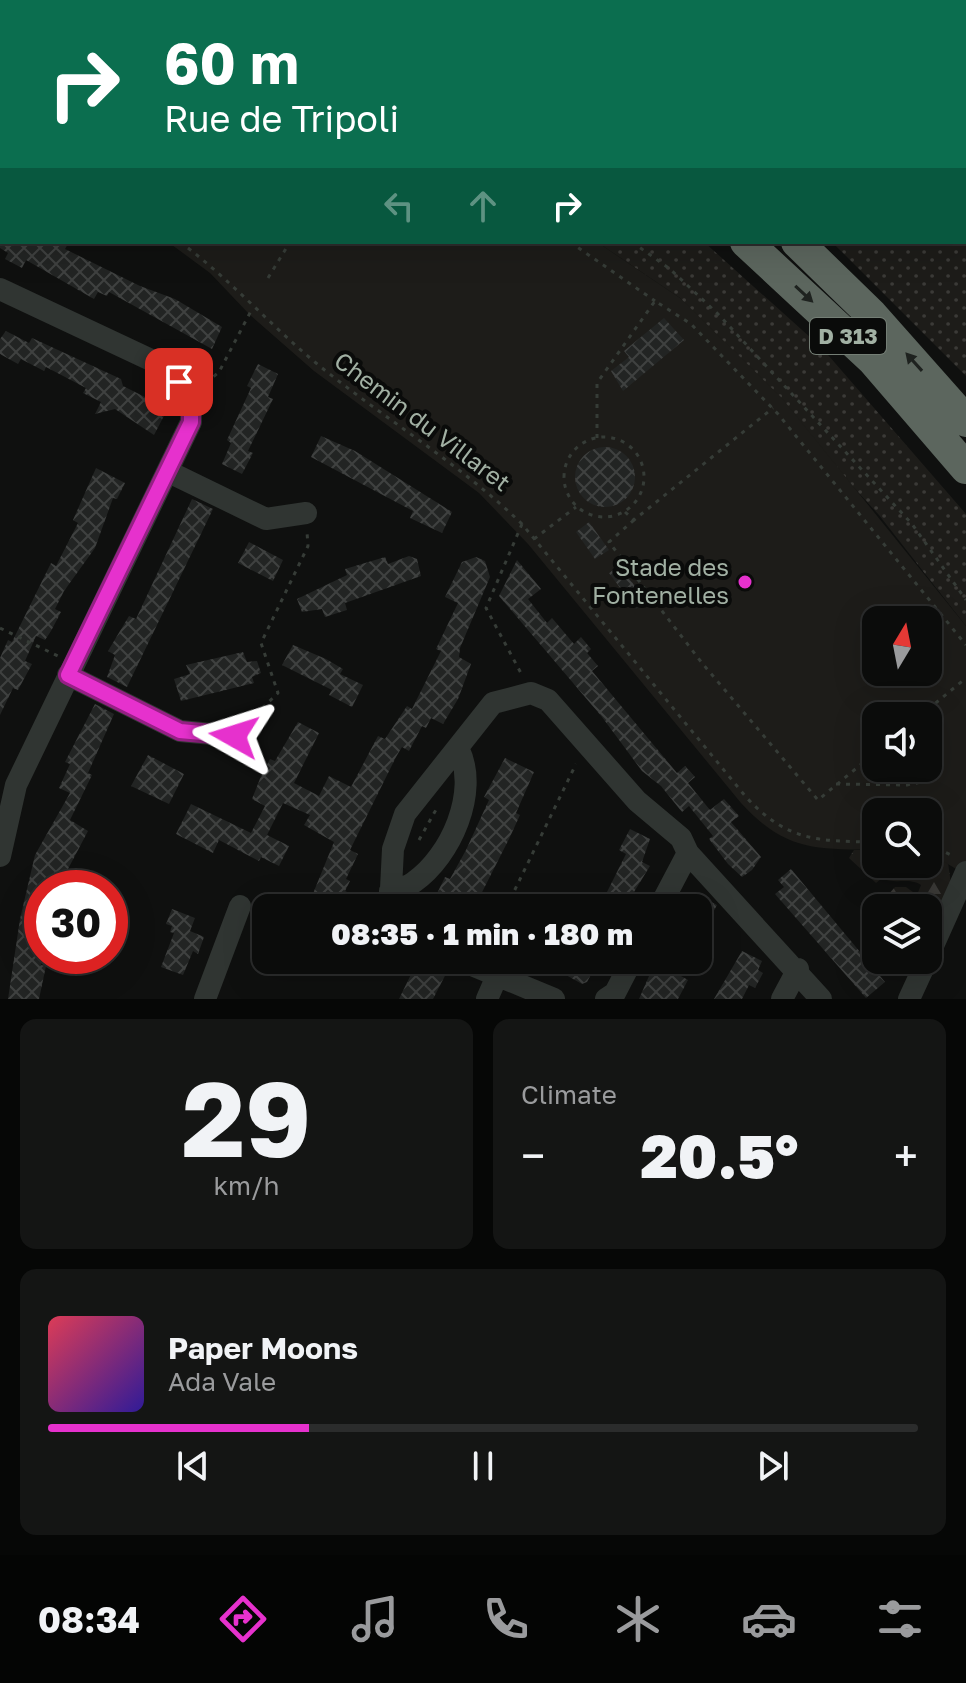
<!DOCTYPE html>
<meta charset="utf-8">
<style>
body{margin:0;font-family:"Golos Text",sans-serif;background:#141514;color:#f1f3f6;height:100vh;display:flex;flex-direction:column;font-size:30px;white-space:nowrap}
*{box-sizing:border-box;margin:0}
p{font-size:26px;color:#9a9b9d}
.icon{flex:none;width:44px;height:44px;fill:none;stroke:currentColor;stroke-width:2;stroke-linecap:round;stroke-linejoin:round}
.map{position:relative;height:999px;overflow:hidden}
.sheet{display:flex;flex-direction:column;gap:20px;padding:20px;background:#060706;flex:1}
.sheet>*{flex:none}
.top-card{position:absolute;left:0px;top:0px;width:966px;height:244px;box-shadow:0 8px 32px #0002,0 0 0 2px #2b2c2c;background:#0b6e4f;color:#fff;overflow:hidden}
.needle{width:52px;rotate:10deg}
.fabs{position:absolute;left:862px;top:606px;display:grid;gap:16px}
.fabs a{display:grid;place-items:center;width:80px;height:80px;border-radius:16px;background:#0b0c0b;box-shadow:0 8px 32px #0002,0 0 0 2px #2b2c2c;font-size:40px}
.speed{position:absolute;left:24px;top:870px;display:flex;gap:16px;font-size:40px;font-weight:700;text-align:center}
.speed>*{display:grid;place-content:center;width:104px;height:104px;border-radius:50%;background:#0b0c0b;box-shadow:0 8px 32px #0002,0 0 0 2px #2b2c2c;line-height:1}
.speed .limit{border:12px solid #d22;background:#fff;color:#111}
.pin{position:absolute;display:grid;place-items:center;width:68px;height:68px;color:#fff;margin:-34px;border-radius:16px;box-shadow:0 4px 12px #0006}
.me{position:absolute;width:88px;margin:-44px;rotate:276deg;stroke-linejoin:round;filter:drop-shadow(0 0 6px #0008)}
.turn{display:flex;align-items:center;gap:28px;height:168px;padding:0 32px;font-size:36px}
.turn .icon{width:104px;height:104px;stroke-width:2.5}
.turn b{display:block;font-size:56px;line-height:68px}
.lanes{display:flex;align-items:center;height:76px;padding:0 32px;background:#0003;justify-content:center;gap:40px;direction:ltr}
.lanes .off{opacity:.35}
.big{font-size:60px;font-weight:800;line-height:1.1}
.sheet .widget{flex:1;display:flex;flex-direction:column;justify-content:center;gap:12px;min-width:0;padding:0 28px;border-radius:16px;background:#141514}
.sheet .dial{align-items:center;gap:0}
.dial b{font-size:104px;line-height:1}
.song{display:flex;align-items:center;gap:24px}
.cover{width:96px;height:96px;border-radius:12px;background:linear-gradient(135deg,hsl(350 70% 55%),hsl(250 70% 35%))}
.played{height:8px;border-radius:4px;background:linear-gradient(90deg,#e631cd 30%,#2b2c2c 30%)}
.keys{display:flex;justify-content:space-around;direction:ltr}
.heat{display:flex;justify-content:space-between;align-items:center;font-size:44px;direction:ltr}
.sheet .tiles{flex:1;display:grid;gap:20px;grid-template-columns:1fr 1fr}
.widget:last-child{grid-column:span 2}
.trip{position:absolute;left:252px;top:894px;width:460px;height:80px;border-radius:16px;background:#0b0c0b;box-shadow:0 8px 32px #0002,0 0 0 2px #2b2c2c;font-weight:800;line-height:80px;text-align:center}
.tabs{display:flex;height:128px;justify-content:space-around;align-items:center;background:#040504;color:#9a9b9d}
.tabs .icon{width:56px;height:56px}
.tabs .active{color:#e631cd}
.tabs b{font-size:36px;color:#f1f3f6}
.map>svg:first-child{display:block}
.grass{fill:url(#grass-dots)}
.forest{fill:url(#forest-firs)}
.garden{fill:#1d1c19;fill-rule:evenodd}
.building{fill:url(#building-cross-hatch)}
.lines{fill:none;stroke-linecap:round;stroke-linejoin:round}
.path{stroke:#363c37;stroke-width:3;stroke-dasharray:4 6;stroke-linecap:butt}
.minor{stroke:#303532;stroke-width:22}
.highway{stroke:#5c665e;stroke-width:32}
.oneway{fill:#1e221f}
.route-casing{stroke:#962085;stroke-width:20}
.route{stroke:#e631cd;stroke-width:14}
.poi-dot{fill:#e631cd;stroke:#0a0b0a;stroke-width:3}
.labels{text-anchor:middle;stroke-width:8;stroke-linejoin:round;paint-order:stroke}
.shield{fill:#0a0b0a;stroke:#747e75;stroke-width:2}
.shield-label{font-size:22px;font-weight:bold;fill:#a1b0a3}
.street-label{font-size:24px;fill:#a1b0a3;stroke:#0a0b0a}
.poi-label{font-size:24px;fill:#a1b0a3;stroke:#0a0b0a;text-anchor:end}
</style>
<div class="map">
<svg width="966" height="999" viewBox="0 0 966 999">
<defs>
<pattern id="grass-dots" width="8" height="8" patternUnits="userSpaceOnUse" patternTransform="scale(2)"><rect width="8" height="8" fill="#1d1c19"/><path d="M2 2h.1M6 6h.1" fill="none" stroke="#3b3a37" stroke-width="1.8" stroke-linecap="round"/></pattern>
<pattern id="forest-firs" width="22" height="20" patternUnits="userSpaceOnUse" patternTransform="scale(2)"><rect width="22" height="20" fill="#1d1c19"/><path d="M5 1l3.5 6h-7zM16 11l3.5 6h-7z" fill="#3b3a37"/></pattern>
<pattern id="building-cross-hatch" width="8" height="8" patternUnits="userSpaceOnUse" patternTransform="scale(2)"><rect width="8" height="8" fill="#222423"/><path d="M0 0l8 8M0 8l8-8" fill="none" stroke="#3f4140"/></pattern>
</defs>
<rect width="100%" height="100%" fill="#0f100f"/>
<path class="grass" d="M 515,0 L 966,0 L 966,376 L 832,242 L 964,242 L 964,2 Z
M 597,242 L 704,242 L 822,348 L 966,514 L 966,626 L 879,515 L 680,298 Z"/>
<path class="forest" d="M 854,850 L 876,850 L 876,864 L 928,864 L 928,852 L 948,863 L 952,891 L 948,903 L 936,909 L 928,943 L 928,908 L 887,908 L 888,895 L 895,887 L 906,887 L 917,895 L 921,885 C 909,877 894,885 882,878 L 876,883 L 849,858 Z"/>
<path class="garden" d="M 168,242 L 597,242 L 680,298 L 781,397 L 966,626 L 966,875 L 928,852 L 928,812 L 876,812 L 876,850 C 814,849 785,851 741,803 L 528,544 L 479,493 L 314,371 L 249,314 L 210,273 ZM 876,620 L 928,620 L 928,672 L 876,672 ZM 876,716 L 928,716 L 928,768 L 876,768 Z"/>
<path class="building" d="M 0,242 L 69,242 L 65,249 L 140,286 L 175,299 L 222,327 L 212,349 L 109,292 L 107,296 L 98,292 L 94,299 L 26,260 L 22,268 L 5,259 L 8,253 L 0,248 Z
M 664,318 L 684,340 L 623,391 L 611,371 L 629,357 L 624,351 Z
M 6,331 L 29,343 L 32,338 L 121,379 L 123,386 L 147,398 L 145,403 L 165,414 L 154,435 L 115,409 L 95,414 L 101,402 L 83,393 L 86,388 L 46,367 L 44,371 L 21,359 L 18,364 L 0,354 L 0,339 Z
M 258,364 L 278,374 L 268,397 L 273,399 L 248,451 L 253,453 L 242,474 L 222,464 L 231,443 L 227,440 L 251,388 L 247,386 Z
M 321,436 L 355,451 L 452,512 L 442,533 L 410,518 L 413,511 L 311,457 Z
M575 477a30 30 0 1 1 60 0a30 30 0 1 1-60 0Z
M 96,468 L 125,483 L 117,499 L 113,498 L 95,548 L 64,591 L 55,609 L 61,612 L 51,631 L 45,640 L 36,636 L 25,661 L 32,664 L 18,690 L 13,688 L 0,715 L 0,658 L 8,640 L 12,642 L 51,563 L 56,566 L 78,523 L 73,520 Z
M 192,499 L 213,509 L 127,687 L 107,677 L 115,655 L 108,651 L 129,616 L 136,619 Z
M 589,522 L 609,550 L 595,559 L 576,532 Z
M 249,542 L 283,560 L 273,581 L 238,563 Z
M 409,556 L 417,559 L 421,576 L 345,603 L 347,610 L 325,617 L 322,609 L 302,612 L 297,599 L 347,575 L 345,569 L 385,557 L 388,564 Z
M 476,557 L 485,561 L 490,577 L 460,648 L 459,657 L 471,664 L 458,699 L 443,724 L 431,718 L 426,728 L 422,726 L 409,751 L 402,747 L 396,757 L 350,850 L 358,854 L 346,879 L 350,881 L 345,891 L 350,894 L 343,908 L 313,908 L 317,899 L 312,896 L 334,842 L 304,825 L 310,815 L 283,803 L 267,835 L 289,846 L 279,866 L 261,857 L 259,861 L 219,840 L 213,853 L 176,834 L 191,804 L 251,833 L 265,806 L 252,799 L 261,776 L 270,759 L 275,761 L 298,722 L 319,733 L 294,783 L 319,796 L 329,776 L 351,787 L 378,736 L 385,739 L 407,706 L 412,709 L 441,651 L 436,649 L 458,603 L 445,597 L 462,562 Z
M 517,560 L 541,589 L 528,599 L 547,623 L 552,618 L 574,644 L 581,637 L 591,649 L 587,653 L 598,666 L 592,671 L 677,773 L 685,766 L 695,777 L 688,783 L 710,810 L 724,799 L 739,816 L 731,822 L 761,857 L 752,870 L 742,877 L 728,864 L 709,839 L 713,836 L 689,806 L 682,812 L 661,786 L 642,771 L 602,717 L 499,596 Z
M 619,565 L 646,601 L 636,609 L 609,573 Z
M 293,645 L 326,659 L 343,669 L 340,674 L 363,685 L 352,707 L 329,695 L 332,690 L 282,665 Z
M 243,652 L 247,662 L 257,661 L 261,673 L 252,677 L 254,683 L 181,701 L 174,679 L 190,674 L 186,665 Z
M 95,704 L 114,714 L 88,773 L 92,775 L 70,820 L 88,831 L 58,888 L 42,888 L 41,965 L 46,966 L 39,999 L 8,999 L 20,919 L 35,855 L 70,793 L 59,788 L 70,764 L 65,762 Z
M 148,755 L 184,774 L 169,804 L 131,786 Z
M 505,758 L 534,772 L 516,813 L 520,815 L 509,839 L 474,908 L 430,908 L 445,877 L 450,879 L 466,850 L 489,800 L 484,797 Z
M 630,829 L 650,839 L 642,862 L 650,866 L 626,905 L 606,894 L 626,854 L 619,850 Z
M 791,869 L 885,982 L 866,998 L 775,894 L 784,887 L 778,880 Z
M 698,895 L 717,905 L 698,940 Z
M 172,909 L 195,918 L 190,931 L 204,937 L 198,954 L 193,951 L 183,975 L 161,967 L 174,933 L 170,932 L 172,926 L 166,924 Z
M 742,951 L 762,961 L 758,970 L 763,973 L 755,988 L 749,985 L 742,999 L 714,999 Z
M 418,960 L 433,960 L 449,968 L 433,999 L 399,999 Z
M 563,960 L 599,960 L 587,982 L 582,984 L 557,970 Z
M 656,960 L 689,960 L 681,976 L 688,980 L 678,999 L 639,999 Z"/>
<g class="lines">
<path class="path" d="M 273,0 L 276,2
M 42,2 L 42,0
M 0,83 L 2,79
M 0,159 L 2,160
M 180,242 C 229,278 269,324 316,363 C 383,418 459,463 522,524 L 746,797 C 788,842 818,841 876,842
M 570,242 L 655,301
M 632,242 L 670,269 L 719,315 L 912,524 L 966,600
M 268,278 L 290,242
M 206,383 L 219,372 L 252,309
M564 477a40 40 0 1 1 80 0a40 40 0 1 1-80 0Z
M 597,438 L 597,383 L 655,301 L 691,324 L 778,414 L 966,645
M 625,512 L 634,520 L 773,408
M 634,520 L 609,542 L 702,663 L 818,800 L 876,752
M 522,524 L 486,608 L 522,675
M 534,539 L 576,507
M 0,628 L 58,656
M 920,716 L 966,678
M 248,722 L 278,693 L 261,643 L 308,546 L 307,532
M 836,784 L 907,785 L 936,779
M 419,840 L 437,808
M 928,844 L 953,856
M 506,908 L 576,764"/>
<path class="minor" d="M 0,289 L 168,368 L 191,396 L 191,422 L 16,785 L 0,856
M 169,472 L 266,519 L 306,513
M 68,675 L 180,731 L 234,736
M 688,853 L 821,999
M 390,891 C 398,889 408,887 414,882 C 451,856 479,792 459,750
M 390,908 L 393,849 L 405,814 L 493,703 L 531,693 L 548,700 L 637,801 L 681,838 L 688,853 L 659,908
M 928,957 L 966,872
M 460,960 L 554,999
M 205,999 L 240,906
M 487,999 L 497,976
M 606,999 L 615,993 L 632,960
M 782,999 L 798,969
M 909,999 L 927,960"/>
<path class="highway" d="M 404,0 L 407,2
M 462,0 L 466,2
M 746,242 L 873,360 L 966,468
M 797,242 L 872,315 L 966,421"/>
</g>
<defs><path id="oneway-solid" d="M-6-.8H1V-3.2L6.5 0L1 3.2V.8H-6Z" transform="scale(2)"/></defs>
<g class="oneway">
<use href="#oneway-solid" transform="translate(804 294) rotate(43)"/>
<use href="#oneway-solid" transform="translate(914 362) rotate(-132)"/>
</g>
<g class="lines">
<defs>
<path id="route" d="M 179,382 L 191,396 L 191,422 L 68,675 L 180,731 L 234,736"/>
</defs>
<use href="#route" class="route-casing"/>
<use href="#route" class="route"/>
</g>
<circle class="poi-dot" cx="745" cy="582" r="8"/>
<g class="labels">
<rect class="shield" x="810" y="318" width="76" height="36" rx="6"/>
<g class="shield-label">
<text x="848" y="344">D 313</text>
</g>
<g class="street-label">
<text transform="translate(422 422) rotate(37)" y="8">Chemin du Villaret</text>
</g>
<g class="poi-label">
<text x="729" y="576">Stade des<tspan x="729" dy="28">Fontenelles</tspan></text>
</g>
</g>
</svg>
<div class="fabs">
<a><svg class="needle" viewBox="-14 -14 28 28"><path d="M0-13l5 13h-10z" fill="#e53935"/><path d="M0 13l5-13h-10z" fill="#9a9b9d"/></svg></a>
<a><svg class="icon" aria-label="sound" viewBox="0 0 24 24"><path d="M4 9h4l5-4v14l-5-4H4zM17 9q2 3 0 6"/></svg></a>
<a><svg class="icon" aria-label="search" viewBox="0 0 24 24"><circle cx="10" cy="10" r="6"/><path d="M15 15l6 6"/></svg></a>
<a><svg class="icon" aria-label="layers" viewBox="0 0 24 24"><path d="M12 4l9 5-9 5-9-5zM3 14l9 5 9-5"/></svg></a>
</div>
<div class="speed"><div class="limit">30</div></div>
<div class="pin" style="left:179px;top:382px;background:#d93025"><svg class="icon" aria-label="arrive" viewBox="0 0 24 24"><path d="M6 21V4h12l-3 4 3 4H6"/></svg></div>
<svg class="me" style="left:234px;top:736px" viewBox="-20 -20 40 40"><path d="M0-17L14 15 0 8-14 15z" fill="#e631cd" stroke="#fff" stroke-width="4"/></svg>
<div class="trip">08:35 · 1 min · 180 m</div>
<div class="top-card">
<div class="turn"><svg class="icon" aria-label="right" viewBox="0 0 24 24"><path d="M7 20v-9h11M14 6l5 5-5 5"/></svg><div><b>60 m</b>Rue de Tripoli</div></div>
<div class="lanes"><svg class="icon off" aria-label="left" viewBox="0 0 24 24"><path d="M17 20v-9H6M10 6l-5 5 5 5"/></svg><svg class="icon off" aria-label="ahead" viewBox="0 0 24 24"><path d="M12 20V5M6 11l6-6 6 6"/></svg><svg class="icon" aria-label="right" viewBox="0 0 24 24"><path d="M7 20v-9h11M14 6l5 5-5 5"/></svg></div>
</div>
</div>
<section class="sheet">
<div class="tiles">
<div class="widget dial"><b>29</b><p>km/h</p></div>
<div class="widget"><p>Climate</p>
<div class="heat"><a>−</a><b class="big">20.5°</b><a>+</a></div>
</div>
<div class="widget">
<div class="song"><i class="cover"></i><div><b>Paper Moons</b><p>Ada Vale</p></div></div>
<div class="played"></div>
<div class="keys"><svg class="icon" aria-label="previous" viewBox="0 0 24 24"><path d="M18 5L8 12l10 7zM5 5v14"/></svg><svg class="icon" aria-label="pause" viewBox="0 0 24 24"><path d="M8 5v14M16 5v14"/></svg><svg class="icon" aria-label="next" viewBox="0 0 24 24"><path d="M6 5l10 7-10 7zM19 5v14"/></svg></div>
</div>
</div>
</section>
<nav class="tabs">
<b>08:34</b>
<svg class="icon active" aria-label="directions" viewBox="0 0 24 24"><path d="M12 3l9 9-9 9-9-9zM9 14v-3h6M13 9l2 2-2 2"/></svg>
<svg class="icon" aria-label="music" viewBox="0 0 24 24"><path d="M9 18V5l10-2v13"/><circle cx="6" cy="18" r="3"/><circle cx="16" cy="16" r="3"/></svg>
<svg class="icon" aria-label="phone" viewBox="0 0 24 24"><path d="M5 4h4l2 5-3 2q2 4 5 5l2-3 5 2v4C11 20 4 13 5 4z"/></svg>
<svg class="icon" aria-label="climate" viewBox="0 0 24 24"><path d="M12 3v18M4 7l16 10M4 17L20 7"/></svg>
<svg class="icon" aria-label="car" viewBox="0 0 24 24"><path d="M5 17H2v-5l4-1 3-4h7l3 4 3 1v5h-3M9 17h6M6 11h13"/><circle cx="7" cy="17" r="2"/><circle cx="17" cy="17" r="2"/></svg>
<svg class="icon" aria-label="filters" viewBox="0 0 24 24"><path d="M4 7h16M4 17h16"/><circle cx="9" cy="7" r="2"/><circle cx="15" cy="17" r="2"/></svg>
</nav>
